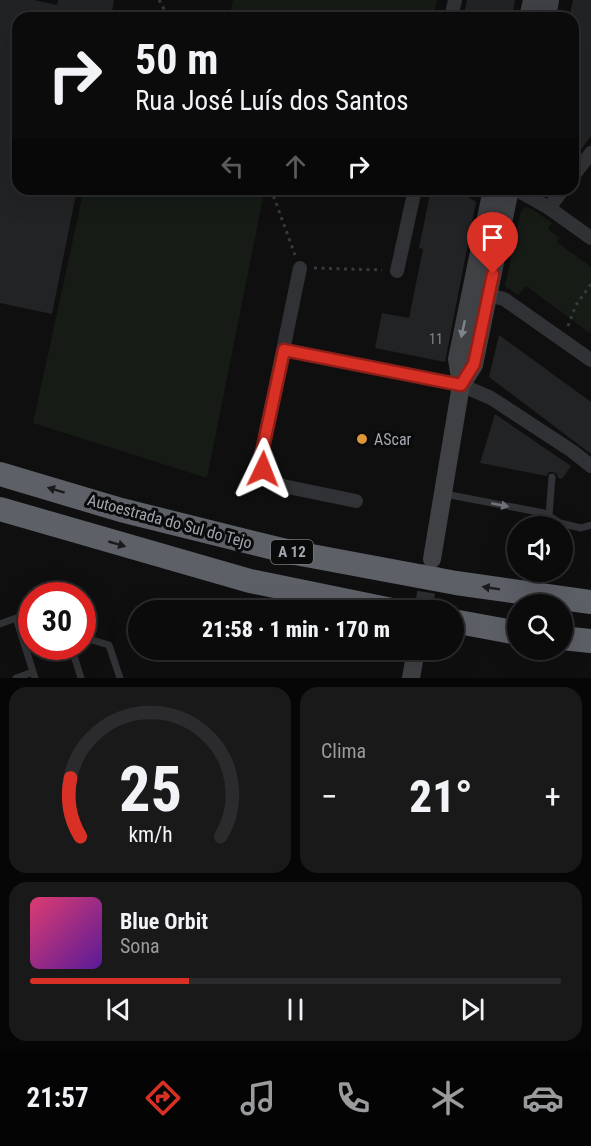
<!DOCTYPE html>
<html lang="pt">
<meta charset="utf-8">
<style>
body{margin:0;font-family:"Roboto Condensed",sans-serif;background:#19191a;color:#f1f3f6;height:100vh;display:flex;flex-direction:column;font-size:22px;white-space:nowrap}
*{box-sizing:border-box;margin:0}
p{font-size:20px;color:#9a9b9d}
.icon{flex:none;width:33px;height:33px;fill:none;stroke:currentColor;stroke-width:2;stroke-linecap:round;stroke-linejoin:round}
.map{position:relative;height:678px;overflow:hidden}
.details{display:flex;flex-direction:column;gap:9px;padding:9px;background:#060607;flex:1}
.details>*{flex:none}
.banner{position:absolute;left:12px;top:12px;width:567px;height:183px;border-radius:18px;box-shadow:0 6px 24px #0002,0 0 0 2px #2b2b2d;background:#0b0b0c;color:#f1f3f6;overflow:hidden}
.tools{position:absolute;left:507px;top:516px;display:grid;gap:12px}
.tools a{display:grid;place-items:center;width:66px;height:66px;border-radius:50%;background:#0b0b0c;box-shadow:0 6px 24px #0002,0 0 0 2px #2b2b2d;font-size:30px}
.speed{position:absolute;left:18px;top:582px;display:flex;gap:12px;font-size:30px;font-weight:700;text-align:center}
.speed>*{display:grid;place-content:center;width:78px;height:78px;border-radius:50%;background:#0b0b0c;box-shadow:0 6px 24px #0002,0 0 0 2px #2b2b2d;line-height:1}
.speed .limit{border:9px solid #d22;background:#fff;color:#111}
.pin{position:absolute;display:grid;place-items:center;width:51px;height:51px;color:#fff;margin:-62px -26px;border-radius:50% 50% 50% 0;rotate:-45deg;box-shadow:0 0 6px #0007}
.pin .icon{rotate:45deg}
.me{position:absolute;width:66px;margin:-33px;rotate:2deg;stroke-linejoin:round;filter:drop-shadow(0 0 4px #0008)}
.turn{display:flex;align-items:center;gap:21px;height:126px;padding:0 24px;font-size:27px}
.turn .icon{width:78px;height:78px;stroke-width:2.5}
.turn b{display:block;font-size:42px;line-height:51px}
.lanes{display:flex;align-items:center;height:57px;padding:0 24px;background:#0003;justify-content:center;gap:30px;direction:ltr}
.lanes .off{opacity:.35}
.big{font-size:45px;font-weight:800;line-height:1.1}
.details .card{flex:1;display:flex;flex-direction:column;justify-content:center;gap:9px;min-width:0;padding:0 21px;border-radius:18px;background:#19191a}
.details .dial{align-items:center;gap:0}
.dial svg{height:156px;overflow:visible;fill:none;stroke:#2b2b2d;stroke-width:7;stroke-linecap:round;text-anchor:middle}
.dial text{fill:#f1f3f6;stroke:none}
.song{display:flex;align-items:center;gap:18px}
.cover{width:72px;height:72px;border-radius:9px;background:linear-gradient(135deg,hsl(340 70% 55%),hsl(270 70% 35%))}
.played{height:6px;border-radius:3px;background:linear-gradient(90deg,#d93025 30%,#2b2b2d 30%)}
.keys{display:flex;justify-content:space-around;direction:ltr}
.heat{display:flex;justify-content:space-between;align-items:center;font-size:33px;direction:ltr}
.details .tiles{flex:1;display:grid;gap:9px;grid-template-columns:1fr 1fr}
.card:last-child{grid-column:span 2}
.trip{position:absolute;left:128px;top:600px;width:336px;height:60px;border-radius:30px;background:#0b0b0c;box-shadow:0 6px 24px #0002,0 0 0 2px #2b2b2d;font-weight:800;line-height:60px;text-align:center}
.tab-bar{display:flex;height:96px;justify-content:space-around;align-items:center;background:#040405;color:#9a9b9d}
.tab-bar .icon{width:42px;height:42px}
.tab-bar .active{color:#d93025}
.tab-bar b{font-size:27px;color:#f1f3f6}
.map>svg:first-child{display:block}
.green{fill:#161b16}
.building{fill:#222324}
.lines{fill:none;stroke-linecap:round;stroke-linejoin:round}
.secondary-tunnel{stroke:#2c2e30;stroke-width:18;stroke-dasharray:18 9;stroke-linecap:butt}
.path{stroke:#37393c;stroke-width:3;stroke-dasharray:3 4.5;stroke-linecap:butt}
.lane{stroke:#313235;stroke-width:7}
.street{stroke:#313235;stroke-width:14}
.secondary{stroke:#3f4145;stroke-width:18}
.highway{stroke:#5d6066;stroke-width:24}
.oneway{fill:#7f848b}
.oneway2{fill:#1b1b1d}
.oneway3{fill:#6f7379}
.route-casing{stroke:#8d1f18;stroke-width:15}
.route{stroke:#d93025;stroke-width:10}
.poi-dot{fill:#df9539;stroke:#0a0a0b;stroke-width:2}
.labels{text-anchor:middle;stroke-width:6;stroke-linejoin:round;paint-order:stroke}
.number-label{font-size:14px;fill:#81868c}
.shield{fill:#0a0a0b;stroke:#74797e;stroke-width:1.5}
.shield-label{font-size:15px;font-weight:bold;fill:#a2a8b0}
.poi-label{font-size:16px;fill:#a2a8b0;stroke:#0a0a0b;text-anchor:start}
.street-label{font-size:16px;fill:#a2a8b0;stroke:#0a0a0b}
</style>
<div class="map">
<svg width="591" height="678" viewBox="0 0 591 678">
<rect width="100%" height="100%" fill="#0f0f10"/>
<path class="green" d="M 233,0 L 437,0 L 433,18 L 229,18 Z
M 84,189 L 274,189 L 264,193 L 207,478 L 33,423 Z
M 525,207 L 532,209 L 552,223 L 548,229 L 560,238 L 557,242 L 591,267 L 591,334 L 526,286 L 518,295 L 505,286 L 521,211 Z"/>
<path class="building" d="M 0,0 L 34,0 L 57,5 L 58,0 L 114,0 L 111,18 L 18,18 L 18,189 L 77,189 L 52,314 L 0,303 Z
M 467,0 L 515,0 L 512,18 L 463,18 Z
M 573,0 L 591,0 L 591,136 L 573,160 L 573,18 L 569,18 Z
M 431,189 L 457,189 L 476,202 L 445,362 L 375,348 L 382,313 L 409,318 L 423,249 L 419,248 Z
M 499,335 L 591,402 L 591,454 L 489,377 Z
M 495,414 L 571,466 L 562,479 L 558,478 L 557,474 L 553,472 L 549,472 L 547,476 L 480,463 Z"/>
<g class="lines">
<path class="secondary-tunnel" d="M 423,610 L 431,565"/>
<path class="path" d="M 159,0 L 169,18
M 271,189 L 295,255
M 314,268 L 382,270
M 568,326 L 576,305 L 591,284"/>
<path class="lane" d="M 445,494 L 544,513 L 560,523 L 581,528 L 591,525
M 549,516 L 552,477
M 16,618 L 32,623
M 0,624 L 16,618 L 35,678
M 82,637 L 109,645 L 120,678
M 71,646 L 81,678
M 16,678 L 33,672"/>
<path class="street" d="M 451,18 L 455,0
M 573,176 L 591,153
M 515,189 L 549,208 L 591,238
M 549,208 L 563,189
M 300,268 L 262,452 C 264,471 266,477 283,486 L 356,501
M 397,271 L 415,189
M 488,295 L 504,299 L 591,360
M 284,350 L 461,385 L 491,398 L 572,451 L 591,466"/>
<path class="secondary" d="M 528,18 L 532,0
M 547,18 L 550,0
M 461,385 L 474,365 L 510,189
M 432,559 L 461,385 L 457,359 L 492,189
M 411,678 L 416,650"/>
<path class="highway" d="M 0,474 L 121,510 L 290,552 L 456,583 L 591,602
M 0,509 L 250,581 L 392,610
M 453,621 L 518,633
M 562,638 L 591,641"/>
</g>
<defs><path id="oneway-solid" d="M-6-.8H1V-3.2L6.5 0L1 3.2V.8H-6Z" transform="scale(1.5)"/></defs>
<use class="oneway" href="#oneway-solid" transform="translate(463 329) rotate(102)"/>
<g class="oneway2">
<use href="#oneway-solid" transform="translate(56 490) rotate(-163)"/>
<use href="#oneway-solid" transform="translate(117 544) rotate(16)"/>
<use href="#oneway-solid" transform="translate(491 588) rotate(-171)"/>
</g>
<use class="oneway3" href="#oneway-solid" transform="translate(500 505) rotate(11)"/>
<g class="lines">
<defs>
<path id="route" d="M 263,469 L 262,452 L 284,350 L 461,385 L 474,364 L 493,274"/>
</defs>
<use href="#route" class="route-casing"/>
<use href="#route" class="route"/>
</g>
<circle class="poi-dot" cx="362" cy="439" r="6"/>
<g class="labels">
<g class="number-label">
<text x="436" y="344">11</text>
</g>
<rect class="shield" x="271" y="540" width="42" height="24" rx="4.5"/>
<g class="shield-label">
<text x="292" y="557">A 12</text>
</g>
<g class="poi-label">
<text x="374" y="445">AScar</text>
</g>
<g class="street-label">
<text transform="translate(170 521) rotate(15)" y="6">Autoestrada do Sul do Tejo</text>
</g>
</g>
</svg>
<div class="tools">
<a><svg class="icon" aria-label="sound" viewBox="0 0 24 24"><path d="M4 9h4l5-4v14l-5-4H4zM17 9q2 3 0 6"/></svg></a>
<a><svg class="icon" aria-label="search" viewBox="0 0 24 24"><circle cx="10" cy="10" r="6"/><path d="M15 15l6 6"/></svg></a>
</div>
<div class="speed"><div class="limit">30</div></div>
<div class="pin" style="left:493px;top:274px;background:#d93025"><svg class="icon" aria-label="arrive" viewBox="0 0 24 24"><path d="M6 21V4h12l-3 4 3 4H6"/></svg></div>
<svg class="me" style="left:263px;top:469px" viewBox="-20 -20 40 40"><path d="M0-17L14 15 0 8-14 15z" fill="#d93025" stroke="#fff" stroke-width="4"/></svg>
<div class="trip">21:58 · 1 min · 170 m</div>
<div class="banner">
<div class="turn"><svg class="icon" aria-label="right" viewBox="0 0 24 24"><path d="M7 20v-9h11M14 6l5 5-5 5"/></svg><div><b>50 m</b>Rua José Luís dos Santos</div></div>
<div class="lanes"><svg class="icon off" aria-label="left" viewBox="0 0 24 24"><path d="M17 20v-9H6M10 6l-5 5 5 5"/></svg><svg class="icon off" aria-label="ahead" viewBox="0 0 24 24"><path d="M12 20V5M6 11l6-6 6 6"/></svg><svg class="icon" aria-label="right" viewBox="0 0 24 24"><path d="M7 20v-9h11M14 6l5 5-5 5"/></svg></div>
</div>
</div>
<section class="details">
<div class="tiles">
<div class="card dial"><svg viewBox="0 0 100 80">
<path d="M14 69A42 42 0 1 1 86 69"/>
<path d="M14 69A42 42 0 0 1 9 39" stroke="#d93025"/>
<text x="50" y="56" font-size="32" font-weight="700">25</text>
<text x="50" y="72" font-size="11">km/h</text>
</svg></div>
<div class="card"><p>Clima</p>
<div class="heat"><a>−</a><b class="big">21°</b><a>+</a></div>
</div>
<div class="card">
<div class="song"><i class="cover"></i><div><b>Blue Orbit</b><p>Sona</p></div></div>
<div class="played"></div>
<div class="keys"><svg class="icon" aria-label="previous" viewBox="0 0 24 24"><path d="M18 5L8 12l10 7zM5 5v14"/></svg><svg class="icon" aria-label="pause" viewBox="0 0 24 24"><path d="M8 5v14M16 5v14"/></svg><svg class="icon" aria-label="next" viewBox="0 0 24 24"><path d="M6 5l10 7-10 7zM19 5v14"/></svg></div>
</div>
</div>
</section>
<nav class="tab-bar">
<b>21:57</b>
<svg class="icon active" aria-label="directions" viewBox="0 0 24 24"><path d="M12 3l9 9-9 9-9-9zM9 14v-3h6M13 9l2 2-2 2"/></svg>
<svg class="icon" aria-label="music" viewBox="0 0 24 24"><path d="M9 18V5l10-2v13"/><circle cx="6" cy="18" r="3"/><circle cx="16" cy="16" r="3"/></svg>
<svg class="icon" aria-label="phone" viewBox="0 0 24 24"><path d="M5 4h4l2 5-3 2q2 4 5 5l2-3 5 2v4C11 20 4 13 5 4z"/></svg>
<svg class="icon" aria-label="climate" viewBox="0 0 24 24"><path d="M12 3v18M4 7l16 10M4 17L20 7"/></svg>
<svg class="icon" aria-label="car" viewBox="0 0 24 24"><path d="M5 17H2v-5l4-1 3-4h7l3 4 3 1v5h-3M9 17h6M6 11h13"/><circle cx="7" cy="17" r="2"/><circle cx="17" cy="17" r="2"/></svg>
</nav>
